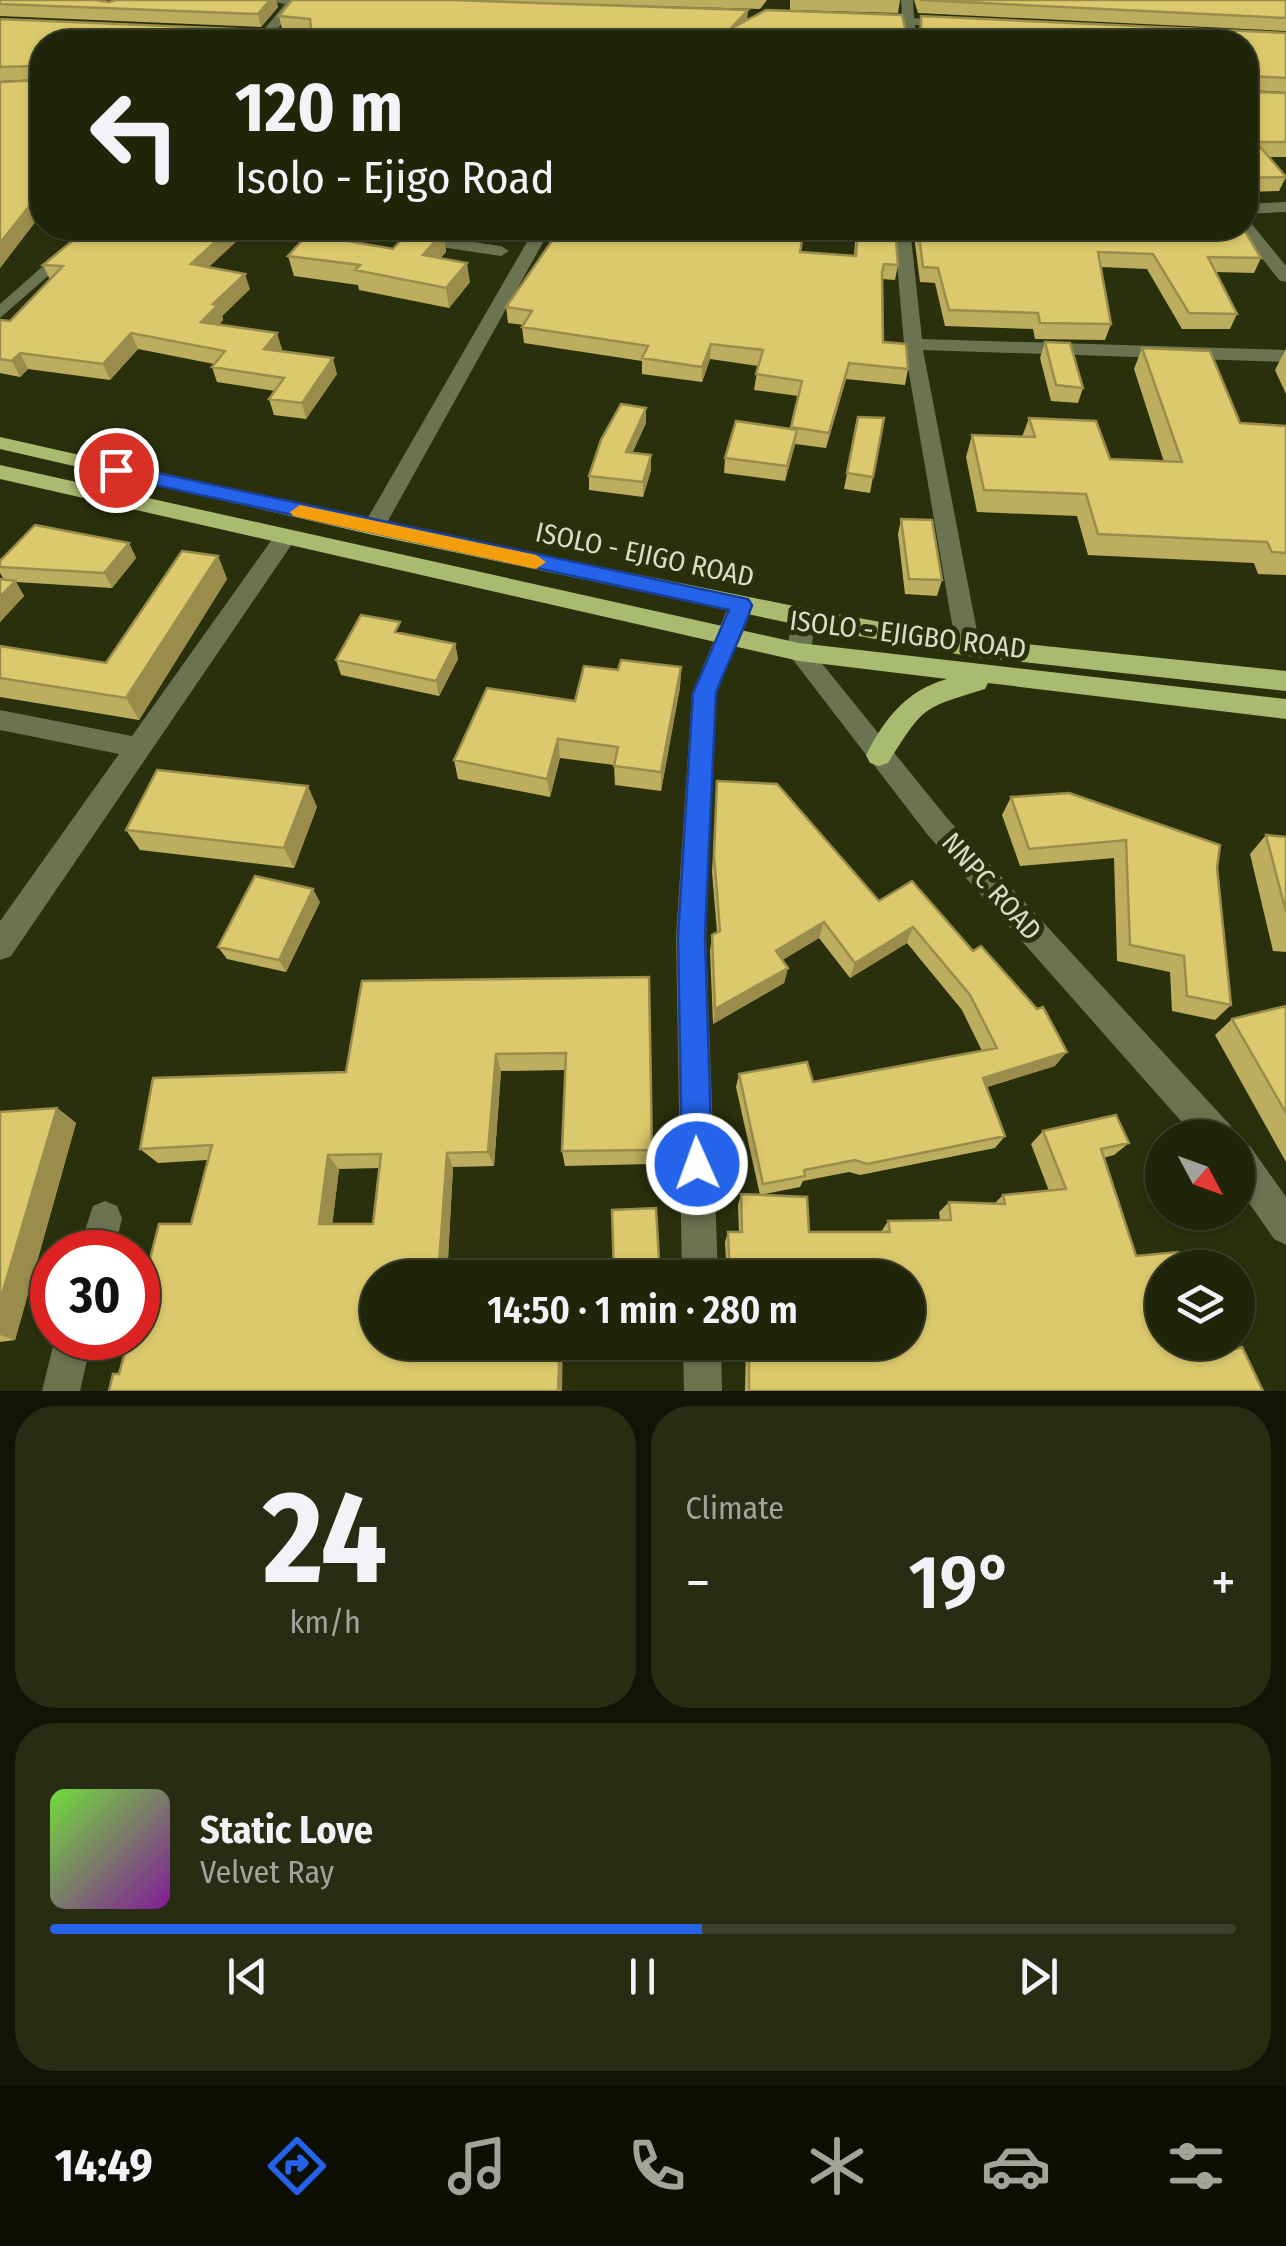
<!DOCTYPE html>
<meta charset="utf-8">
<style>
body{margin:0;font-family:"Fira Sans Condensed",sans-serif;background:#282c12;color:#f1f3f6;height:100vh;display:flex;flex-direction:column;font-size:38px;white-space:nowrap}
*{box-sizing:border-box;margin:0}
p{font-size:32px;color:#a2a49c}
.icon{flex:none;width:55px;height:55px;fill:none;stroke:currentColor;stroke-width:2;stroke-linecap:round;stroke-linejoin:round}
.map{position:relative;height:1391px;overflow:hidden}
.details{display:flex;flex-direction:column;gap:15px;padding:15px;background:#121405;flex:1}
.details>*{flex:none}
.hud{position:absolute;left:30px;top:30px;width:1228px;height:210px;border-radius:40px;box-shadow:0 2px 8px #0004,0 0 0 2px #3d412a;background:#202409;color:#f1f3f6;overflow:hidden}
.needle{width:65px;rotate:131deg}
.buttons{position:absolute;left:1145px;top:1120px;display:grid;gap:20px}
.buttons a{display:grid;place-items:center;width:110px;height:110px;border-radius:50%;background:#202409;box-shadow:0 2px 8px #0004,0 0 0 2px #3d412a;font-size:50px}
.speed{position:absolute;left:30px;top:1230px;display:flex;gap:20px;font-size:50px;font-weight:700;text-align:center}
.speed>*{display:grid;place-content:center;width:130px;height:130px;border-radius:50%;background:#202409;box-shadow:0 2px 8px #0004,0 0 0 2px #3d412a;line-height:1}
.speed .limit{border:15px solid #d22;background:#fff;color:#111}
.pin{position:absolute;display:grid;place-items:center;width:85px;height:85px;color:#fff;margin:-42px;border:5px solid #fff;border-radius:50%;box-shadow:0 2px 10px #0007}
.me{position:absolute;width:110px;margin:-55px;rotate:358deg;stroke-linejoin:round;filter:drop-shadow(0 0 8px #0008)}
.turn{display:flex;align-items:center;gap:35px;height:210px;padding:0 40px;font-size:45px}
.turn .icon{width:130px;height:130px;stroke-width:2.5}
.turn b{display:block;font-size:70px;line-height:85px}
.big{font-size:75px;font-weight:600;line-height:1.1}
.details .tile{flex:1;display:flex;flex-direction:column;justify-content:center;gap:15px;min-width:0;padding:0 35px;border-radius:40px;background:#282c12}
.details .dial{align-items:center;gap:0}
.dial b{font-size:130px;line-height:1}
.song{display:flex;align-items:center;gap:30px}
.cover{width:120px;height:120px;border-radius:15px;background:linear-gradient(135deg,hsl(100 70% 55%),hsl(290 70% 35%))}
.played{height:10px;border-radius:5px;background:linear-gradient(90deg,#2563eb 55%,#3d412a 55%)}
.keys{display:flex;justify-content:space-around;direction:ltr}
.heat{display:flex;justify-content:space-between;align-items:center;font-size:55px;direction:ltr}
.details .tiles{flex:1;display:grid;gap:15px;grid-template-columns:1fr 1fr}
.tile:last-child{grid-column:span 2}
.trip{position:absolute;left:360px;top:1260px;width:565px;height:100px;border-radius:50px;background:#202409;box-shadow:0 2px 8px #0004,0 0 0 2px #3d412a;font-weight:600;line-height:100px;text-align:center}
.menu{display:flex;height:160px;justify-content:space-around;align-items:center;background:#0d0e04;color:#a2a49c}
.menu .icon{width:70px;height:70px}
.menu .selected{color:#2563eb}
.menu b{font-size:45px;color:#f1f3f6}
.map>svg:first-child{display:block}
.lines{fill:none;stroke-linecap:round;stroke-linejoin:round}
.minor{fill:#6c7351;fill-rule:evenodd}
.major{fill:#abba71;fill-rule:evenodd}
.wall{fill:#bdad5e;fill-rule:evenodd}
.shaded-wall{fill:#9a8d4c}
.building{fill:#dcc96d;stroke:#9a8d4c;stroke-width:2.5;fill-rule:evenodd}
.route{fill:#2563eb;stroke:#184099;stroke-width:2.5}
.slow{fill:#f59e0b}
.labels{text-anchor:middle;stroke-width:10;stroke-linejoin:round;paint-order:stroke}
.street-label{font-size:28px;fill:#d8ddc9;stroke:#2a300c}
</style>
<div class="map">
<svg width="1286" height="1391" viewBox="0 0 1286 1391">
<rect width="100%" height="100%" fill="#2a300c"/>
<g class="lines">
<path class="minor" d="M 262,0 L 328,0 L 329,2 L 323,6 L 297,5 L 275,32 L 312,38 L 310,42 L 262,38 L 262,32 L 285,4 Z
M 901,0 L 913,0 L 914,18 L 959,23 L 953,27 L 915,25 L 916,42 L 904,42 L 903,25 L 867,20 L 873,16 L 902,17 Z
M 1286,202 L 1286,212 L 1245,214 L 1245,204 Z
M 1245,221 L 1251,223 L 1286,266 L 1286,282 L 1280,281 L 1238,228 L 1245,228 Z
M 86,228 L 103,228 L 0,318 L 0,304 Z
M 338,228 L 375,228 L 501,246 L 509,251 L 501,256 L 346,233 Z
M 535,228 L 551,228 L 384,528 L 373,535 L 365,533 L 362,528 Z
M 894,228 L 910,228 L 922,339 L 1286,350 L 1286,362 L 923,350 L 980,647 L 968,656 L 956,647 L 904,344 Z
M 284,531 L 292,534 L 295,539 L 292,544 L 11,956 L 0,960 L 0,921 L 119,754 L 0,730 L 0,710 L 132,736 L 276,534 Z
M 741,597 L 753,605 L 716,693 L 706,937 L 718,1278 L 682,1278 L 676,937 L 692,693 L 729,605 Z
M 804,608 L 816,617 L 811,650 L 947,818 L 1231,1126 L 1235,1138 L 1196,1138 L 927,834 L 787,652 L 792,617 Z
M 1238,1141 L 1250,1146 L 1286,1197 L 1286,1245 L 1274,1239 L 1238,1187 Z
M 105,1201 L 117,1206 L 122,1218 L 114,1252 L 78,1252 L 93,1206 Z
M 55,1338 L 92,1338 L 80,1391 L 42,1391 Z
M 683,1342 L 721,1342 L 722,1391 L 684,1391 Z"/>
<path class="major" d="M 0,437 L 373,521 L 804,608 L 968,638 L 1286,671 L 1286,691 L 968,656 L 804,626 L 373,535 L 0,449 Z
M 0,465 L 799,643 L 1286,699 L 1286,719 L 988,683 L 985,689 C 921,709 925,705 888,763 L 879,766 L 870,763 L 866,755 C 885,718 907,690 947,679 L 799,661 L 0,479 Z"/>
</g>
<path class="wall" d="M 0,0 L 109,2 L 116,0 L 276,0 L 278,7 L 261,27 L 0,16 Z
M 292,0 L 767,0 L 760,9 L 587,4 L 747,20 L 906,32 L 919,31 L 921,16 L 1286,33 L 1286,92 L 1249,90 L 1251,92 L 1286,93 L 1286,157 L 1269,157 L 1286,177 L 1279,191 L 1245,192 L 1245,42 L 42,42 L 42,213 L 0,268 L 0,82 L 39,79 L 0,81 L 0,19 L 308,32 L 282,29 L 279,16 Z
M 790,0 L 900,0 L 898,13 L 790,10 Z
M 914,0 L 1286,0 L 1286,31 L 918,13 Z
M 428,228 L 465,228 L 458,236 L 443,234 L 446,252 L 440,258 L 470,282 L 449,308 L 359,290 L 358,285 L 294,276 L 288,256 L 393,249 L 429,230 Z
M 856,228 L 895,228 L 898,265 L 895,280 L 882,279 L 883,342 L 908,369 L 905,385 L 846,379 L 826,448 L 795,444 L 785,481 L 724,473 L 725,458 L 790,429 L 798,396 L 754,390 L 758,366 L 710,359 L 702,382 L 642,374 L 642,361 L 524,343 L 522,327 L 524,325 L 508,323 L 506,307 L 800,252 L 854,256 Z
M 913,228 L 1243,228 L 1261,258 L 1254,273 L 1216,272 L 1237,314 L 1230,329 L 1182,329 L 1147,269 L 1101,267 L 1111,324 L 1105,340 L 1035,339 L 1033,329 L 945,326 L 935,283 L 920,282 Z
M 43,265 L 209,267 L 250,289 L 222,316 L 223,320 L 219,324 L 282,349 L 280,351 L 337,374 L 306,419 L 274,415 L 269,399 L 275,391 L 217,382 L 212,367 L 214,364 L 138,349 L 110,380 L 28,369 L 20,377 L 0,373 L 0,320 L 10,321 L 50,280 Z
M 1045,342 L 1083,388 L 1078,403 L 1051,401 L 1040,358 Z
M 1142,348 L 1240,423 L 1286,426 L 1286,575 L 1258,574 L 1254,563 L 1088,555 L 1077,516 L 977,512 L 966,457 L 972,435 L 1022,437 L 1029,418 L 1110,459 L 1164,462 L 1134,369 Z
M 1286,349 L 1286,394 L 1275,370 Z
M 646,408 L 646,423 L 632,453 L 651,455 L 651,470 L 643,497 L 589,490 L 589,476 Z
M 858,417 L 884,418 L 870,493 L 844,489 Z
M 901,519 L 942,580 L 937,596 L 905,594 L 898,534 Z
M 129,543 L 136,558 L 112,588 L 16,582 L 24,596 L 0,622 L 0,579 L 4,580 L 0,573 L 0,567 Z
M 218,556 L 227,579 L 139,720 L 0,697 L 0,646 L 106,663 Z
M 403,634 L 455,644 L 458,659 L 439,696 L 341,675 L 336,660 Z
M 681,667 L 680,687 L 661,791 L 615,785 L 614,765 L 560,758 L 550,797 L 458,779 L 454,760 L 575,701 L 618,670 Z
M 717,781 L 879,901 L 912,881 L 1055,1066 L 987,1087 L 1005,1136 L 995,1148 L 860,1175 L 849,1172 L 803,1181 L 800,1187 L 760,1195 L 736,1087 L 739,1074 L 813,1082 L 982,1051 L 962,1010 L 907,943 L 850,978 L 819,938 L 782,960 L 788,968 L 784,983 L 713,1024 L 710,951 L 712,935 L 717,932 L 712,872 Z
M 1011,797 L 1217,868 L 1231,1005 L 1215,1020 L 1172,1011 L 1170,972 L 1117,961 L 1114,858 L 1020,866 L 1002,815 Z
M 317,807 L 294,868 L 140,850 L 126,830 Z
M 1266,835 L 1286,837 L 1286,952 L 1273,951 L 1250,854 Z
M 320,902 L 286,972 L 227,959 L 218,947 Z
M 649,977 L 651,1164 L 565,1166 L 562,1151 L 565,1070 L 501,1071 L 494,1166 L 453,1167 L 447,1278 L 378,1278 L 378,1342 L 569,1342 L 119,1374 L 191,1224 L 208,1160 L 158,1163 L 140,1149 L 346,1072 ZM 379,1168 L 373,1224 L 332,1224 L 339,1169 Z
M 1286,1006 L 1286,1162 L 1215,1035 L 1232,1019 Z
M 57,1108 L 76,1123 L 15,1340 L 0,1342 L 0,1112 Z
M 1043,1131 L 1129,1143 L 1114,1155 L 1103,1158 L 1136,1256 L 1214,1355 L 1263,1391 L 745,1391 L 746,1342 L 908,1342 L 908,1278 L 727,1278 L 725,1242 L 728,1232 L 739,1232 L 738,1205 L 741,1194 L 809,1232 L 881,1232 L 888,1221 L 940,1220 L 939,1212 L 949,1202 L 995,1203 L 1003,1195 L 1049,1191 L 1031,1144 Z"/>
<path class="shaded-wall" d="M 270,0 L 276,0 L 278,7 L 261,27 L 258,14 Z
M 748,10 L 747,23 L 730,29 Z
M 42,190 L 42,213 L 0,268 L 0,243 Z
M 230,228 L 251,228 L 196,279 L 191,264 Z
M 457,228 L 465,228 L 458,236 Z
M 443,232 L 446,252 L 427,274 L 423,255 Z
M 467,263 L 470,282 L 449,308 L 446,288 Z
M 245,274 L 250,289 L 222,316 L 223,320 L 207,337 L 201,322 L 213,304 Z
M 131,333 L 138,349 L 110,380 L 103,364 Z
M 277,333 L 282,349 L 269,365 L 264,349 Z
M 711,344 L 710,359 L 702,382 L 702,367 Z
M 20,353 L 28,369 L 20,377 L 12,361 Z
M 333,358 L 337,374 L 306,419 L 302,403 Z
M 849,363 L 846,379 L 826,448 L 829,433 Z
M 646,408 L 646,423 L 626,467 L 626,452 Z
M 797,430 L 795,445 L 785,481 L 787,466 Z
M 651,455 L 651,470 L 643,497 L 643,482 Z
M 129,543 L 136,558 L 112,588 L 104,573 Z
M 218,556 L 227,579 L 139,720 L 126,698 Z
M 15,581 L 24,596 L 0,622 L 0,597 Z
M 455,644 L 458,659 L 439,696 L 436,681 Z
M 681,667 L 680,687 L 661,791 L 661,772 Z
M 558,739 L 560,758 L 550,797 L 547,779 Z
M 308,786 L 317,807 L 294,868 L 284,848 Z
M 313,889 L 320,902 L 286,972 L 279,960 Z
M 824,922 L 819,938 L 773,966 L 776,951 Z
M 913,927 L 907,943 L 850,978 L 855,963 Z
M 788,968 L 784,983 L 713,1024 L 715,1009 Z
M 1067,1052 L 1055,1066 L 974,1091 L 983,1078 Z
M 496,1054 L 501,1071 L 494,1166 L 488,1152 Z
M 57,1108 L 76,1123 L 15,1340 L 0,1335 L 0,1301 Z
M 447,1153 L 453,1167 L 447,1278 L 438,1278 Z
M 328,1155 L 339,1169 L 331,1236 L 319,1224 Z
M 560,1342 L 563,1342 L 562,1391 L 558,1391 Z"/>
<path class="building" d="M 0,0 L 95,0 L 109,2 L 116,0 L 270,0 L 258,14 L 0,4 Z
M 292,0 L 452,0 L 748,10 L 730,29 L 766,10 L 902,15 L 906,32 L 921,31 L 921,16 L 1286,33 L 1286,78 L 1251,76 L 1247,88 L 1251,92 L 1286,93 L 1286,142 L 1256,142 L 1286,177 L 1245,178 L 1245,42 L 629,42 L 631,34 L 625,42 L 42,42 L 42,190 L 0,243 L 0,82 L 39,80 L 40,69 L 36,66 L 0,67 L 0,19 L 307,32 L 311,29 L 310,19 L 279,16 Z
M 920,0 L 1286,0 L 1286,18 Z
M 88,228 L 230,228 L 191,264 L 245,274 L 213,304 L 218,305 L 201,322 L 277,333 L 264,349 L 333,358 L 302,403 L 269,399 L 284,378 L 212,367 L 225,351 L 131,333 L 103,364 L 20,353 L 12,361 L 0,359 L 0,320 L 10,321 L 63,266 L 43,265 Z
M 412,228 L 443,232 L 423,255 L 467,263 L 446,288 L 355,270 L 360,265 L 288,256 L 308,234 L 393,249 Z
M 561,228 L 804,228 L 800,252 L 856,256 L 858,228 L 895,228 L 898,265 L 884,264 L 882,272 L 883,342 L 906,344 L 908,369 L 849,363 L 829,433 L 791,427 L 802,381 L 756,374 L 763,350 L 711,344 L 702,367 L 642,358 L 648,346 L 522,327 L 532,311 L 506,307 Z
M 918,228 L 1243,228 L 1261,258 L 1208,257 L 1237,314 L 1189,313 L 1153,254 L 1098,252 L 1111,324 L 1040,323 L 1038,313 L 949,310 L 938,268 L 923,267 Z
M 1045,342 L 1070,343 L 1083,388 L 1056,385 Z
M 1142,348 L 1210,351 L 1240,423 L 1286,426 L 1286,553 L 1272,552 L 1267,542 L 1098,534 L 1086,494 L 984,490 L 972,435 L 1035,437 L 1029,418 L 1096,421 L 1110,459 L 1182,462 Z
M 621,404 L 646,408 L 626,452 L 651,455 L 643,482 L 589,476 L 601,440 Z
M 858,417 L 884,418 L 873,477 L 847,473 Z
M 736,421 L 797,430 L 787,466 L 725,458 Z
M 901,519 L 932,520 L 942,580 L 909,579 Z
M 35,525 L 129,543 L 104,573 L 0,567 L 0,561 Z
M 182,551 L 218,556 L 126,698 L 0,678 L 0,646 L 106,663 Z
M 0,579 L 15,581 L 0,597 Z
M 361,615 L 400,622 L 395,632 L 455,644 L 436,681 L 336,660 Z
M 621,660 L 681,667 L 661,772 L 614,766 L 618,747 L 558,739 L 547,779 L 454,760 L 487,688 L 575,701 L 584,666 L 618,670 Z
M 157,770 L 308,786 L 284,848 L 126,830 Z
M 717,781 L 777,784 L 879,901 L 912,881 L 973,951 L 981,946 L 1037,1009 L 1043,1007 L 1067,1052 L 983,1078 L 1005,1136 L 867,1164 L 855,1160 L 804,1170 L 805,1176 L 763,1184 L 739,1074 L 807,1062 L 813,1082 L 997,1048 L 970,995 L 913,927 L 855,963 L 824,922 L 776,951 L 788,968 L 715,1009 L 712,935 L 720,931 L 714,855 Z
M 1069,793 L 1220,845 L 1217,868 L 1231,1005 L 1187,996 L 1184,956 L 1130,945 L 1126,840 L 1029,849 L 1011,797 Z
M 1266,835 L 1286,837 L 1286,912 Z
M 255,876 L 313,889 L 279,960 L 218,947 Z
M 649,977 L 652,1150 L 562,1151 L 566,1053 L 496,1054 L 488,1152 L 447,1153 L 438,1278 L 378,1278 L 378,1342 L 560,1342 L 558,1391 L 109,1391 L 113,1374 L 119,1374 L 129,1338 L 138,1338 L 138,1306 L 159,1224 L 191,1224 L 212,1145 L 140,1149 L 153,1078 L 346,1072 L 362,981 ZM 381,1154 L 373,1224 L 319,1224 L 328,1155 Z
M 1286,1006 L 1286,1113 L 1232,1019 Z
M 57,1108 L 0,1301 L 0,1112 Z
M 1116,1115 L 1129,1143 L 1101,1149 L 1136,1256 L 1178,1252 L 1184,1268 L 1162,1268 L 1162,1342 L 1210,1342 L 1214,1355 L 1242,1347 L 1263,1391 L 749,1391 L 749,1342 L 908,1342 L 908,1278 L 730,1278 L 728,1232 L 742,1232 L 741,1194 L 807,1197 L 809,1232 L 890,1232 L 888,1221 L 951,1220 L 949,1202 L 1005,1204 L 1003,1195 L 1066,1189 L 1043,1131 Z
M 656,1208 L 660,1278 L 614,1278 L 612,1210 Z"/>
<path class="route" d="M 116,464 L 748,599 L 752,605 C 742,636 727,662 716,693 L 705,936 L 712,1164 L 708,1175 L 697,1179 L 686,1175 L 682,1164 L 678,936 L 693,693 L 729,610 L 109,475 L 109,466 Z"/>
<path class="slow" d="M 300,505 L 536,555 L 546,562 L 536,569 L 293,516 L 290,512 Z"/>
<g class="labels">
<g class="street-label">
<text transform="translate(645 554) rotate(12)" y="10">ISOLO - EJIGO ROAD</text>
<text transform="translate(908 634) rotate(7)" y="10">ISOLO - EJIGBO ROAD</text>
<text transform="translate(992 886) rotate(48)" y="10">NNPC ROAD</text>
</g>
</g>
</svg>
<div class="buttons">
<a><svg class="needle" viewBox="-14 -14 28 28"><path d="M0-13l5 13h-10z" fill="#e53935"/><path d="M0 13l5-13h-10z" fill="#a2a49c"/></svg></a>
<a><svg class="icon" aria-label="layers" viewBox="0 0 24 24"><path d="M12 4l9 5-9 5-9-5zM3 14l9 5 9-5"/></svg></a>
</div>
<div class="speed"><div class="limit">30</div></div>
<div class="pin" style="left:116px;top:470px;background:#d93025"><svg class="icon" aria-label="arrive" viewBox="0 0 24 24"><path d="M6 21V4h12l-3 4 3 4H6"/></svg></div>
<svg class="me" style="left:697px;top:1164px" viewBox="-20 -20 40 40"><circle r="17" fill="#2563eb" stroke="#fff" stroke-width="3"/><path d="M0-11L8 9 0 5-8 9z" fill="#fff"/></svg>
<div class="trip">14:50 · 1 min · 280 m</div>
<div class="hud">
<div class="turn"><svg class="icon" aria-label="left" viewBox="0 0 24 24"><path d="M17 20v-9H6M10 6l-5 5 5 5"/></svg><div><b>120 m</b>Isolo - Ejigo Road</div></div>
</div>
</div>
<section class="details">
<div class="tiles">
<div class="tile dial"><b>24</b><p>km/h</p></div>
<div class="tile"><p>Climate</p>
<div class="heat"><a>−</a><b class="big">19°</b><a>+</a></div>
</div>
<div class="tile">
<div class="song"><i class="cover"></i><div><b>Static Love</b><p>Velvet Ray</p></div></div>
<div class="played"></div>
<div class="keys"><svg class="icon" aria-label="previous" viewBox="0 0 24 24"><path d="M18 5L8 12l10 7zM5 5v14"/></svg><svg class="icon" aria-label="pause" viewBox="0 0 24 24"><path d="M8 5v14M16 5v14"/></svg><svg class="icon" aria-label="next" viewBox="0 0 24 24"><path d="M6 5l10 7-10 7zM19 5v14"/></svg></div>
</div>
</div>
</section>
<nav class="menu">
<b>14:49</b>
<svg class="icon selected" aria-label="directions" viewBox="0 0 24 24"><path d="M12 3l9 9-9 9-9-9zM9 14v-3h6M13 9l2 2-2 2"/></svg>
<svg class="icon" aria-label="music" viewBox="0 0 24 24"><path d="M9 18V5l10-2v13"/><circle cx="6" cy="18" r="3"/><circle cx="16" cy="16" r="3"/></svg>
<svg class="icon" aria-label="phone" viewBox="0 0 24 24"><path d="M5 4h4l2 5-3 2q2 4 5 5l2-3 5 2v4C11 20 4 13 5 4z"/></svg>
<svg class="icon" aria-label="climate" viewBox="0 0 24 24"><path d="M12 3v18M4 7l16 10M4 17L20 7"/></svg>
<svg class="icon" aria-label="car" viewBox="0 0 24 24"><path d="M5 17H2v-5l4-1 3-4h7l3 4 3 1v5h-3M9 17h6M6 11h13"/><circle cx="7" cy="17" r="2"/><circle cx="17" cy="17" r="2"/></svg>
<svg class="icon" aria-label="filters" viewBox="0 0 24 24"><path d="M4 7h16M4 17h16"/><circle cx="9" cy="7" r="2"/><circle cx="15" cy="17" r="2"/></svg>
</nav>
